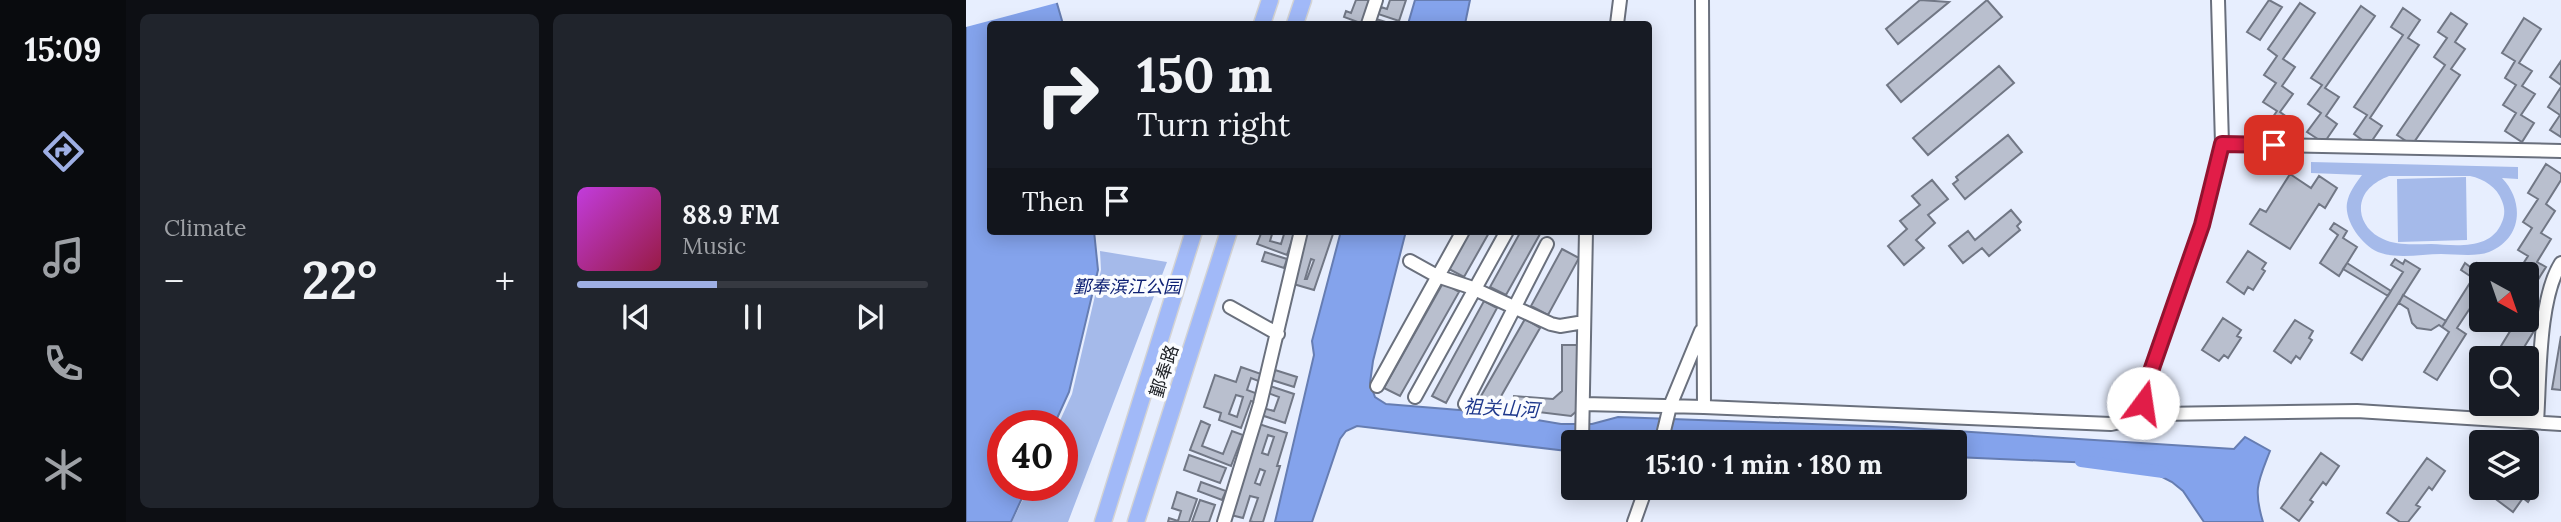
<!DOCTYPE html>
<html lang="en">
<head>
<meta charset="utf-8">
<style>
	body { margin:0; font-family:Lora,"Noto Sans SC",serif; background:#20242c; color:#f1f3f6; height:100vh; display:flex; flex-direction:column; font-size:26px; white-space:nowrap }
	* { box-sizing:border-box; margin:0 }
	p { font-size:23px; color:#9ea1a6 }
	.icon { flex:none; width:38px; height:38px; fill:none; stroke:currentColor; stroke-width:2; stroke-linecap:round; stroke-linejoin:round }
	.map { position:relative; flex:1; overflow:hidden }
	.sheet { display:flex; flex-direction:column; gap:14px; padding:14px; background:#0d0f14; width:840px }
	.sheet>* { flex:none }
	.hud { position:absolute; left:21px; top:21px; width:665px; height:214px; border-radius:7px; box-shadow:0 4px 18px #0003; background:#171b24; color:#f1f3f6; overflow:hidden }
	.needle { width:46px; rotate:140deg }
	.controls { position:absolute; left:1503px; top:262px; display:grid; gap:14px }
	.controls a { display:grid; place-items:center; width:70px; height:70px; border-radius:7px; background:#171b24; box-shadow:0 4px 18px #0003; font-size:35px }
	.speed { position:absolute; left:21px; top:410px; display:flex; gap:14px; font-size:35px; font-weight:700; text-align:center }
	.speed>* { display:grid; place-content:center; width:91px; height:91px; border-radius:50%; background:#171b24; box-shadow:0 4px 18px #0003; line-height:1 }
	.speed .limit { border:10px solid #d22; background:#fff; color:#111 }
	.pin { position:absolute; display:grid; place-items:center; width:60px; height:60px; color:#fff; margin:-30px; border-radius:14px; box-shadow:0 4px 10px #0006 }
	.me { position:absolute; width:77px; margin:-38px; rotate:14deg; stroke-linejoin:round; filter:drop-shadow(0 0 5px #0008) }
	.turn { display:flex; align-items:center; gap:24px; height:147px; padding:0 35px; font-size:32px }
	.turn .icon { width:91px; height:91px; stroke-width:2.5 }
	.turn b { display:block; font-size:49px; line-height:60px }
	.then { display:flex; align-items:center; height:66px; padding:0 35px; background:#0003; gap:14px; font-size:26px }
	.big { font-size:52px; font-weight:700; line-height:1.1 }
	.sheet .card { flex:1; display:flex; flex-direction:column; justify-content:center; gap:10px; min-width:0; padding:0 24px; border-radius:10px; background:#20242c }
	.song { display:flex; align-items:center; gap:21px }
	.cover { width:84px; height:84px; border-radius:10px; background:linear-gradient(135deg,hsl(290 70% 55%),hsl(340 70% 35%)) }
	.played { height:7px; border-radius:4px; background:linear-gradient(90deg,#9eafe4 40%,#363941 40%) }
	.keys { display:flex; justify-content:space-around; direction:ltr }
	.heat { display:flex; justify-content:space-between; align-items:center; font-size:38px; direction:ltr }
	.sheet .tiles { flex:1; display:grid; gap:14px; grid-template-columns:repeat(2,1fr) }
	.trip { position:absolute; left:595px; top:430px; width:406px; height:70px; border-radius:7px; background:#171b24; box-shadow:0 4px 18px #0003; font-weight:700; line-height:70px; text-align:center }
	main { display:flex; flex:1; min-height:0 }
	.tab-bar { display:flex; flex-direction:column; width:126px; justify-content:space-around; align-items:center; background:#090b0e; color:#9ea1a6 }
	.tab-bar .icon { width:49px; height:49px }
	.tab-bar .selected { color:#9eafe4 }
	.tab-bar b { font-size:32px; color:#f1f3f6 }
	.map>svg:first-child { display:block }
	.green { fill:#a5baea; fill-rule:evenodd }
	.water { fill:#84a3ec; stroke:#667db2; stroke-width:2 }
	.pier { fill:#e7eefe }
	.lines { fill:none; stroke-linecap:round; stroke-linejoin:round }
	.canal { stroke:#84a3ec; stroke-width:12 }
	.building { fill:#b9bfce; stroke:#717785; stroke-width:2; fill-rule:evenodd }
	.minor-casing { stroke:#6a707d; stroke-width:16 }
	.major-casing { stroke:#d3d3d4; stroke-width:19 }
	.minor { stroke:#fff; stroke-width:12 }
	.major { stroke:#a1b9f8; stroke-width:16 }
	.route-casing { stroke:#92132f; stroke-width:18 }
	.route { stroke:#e11d48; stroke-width:12 }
	.labels { text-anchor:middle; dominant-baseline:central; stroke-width:7; stroke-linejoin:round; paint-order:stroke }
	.park-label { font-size:18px; font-style:italic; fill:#0e2174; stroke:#fafcff }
	.street-label { font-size:18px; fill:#212429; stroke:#fafcff }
	.water-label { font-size:19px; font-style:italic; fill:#1e388c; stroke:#fafcff }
</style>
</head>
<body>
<main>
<nav class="tab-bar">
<b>15:09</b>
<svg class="icon selected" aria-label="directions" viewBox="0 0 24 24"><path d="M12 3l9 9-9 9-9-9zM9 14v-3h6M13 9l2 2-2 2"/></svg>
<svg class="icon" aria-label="music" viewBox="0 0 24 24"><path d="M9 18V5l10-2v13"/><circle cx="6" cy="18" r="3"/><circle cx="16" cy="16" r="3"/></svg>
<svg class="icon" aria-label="phone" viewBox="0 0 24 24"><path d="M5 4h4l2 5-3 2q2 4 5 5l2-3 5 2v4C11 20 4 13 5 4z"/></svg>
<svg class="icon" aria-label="climate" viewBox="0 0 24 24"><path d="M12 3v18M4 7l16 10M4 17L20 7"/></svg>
</nav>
<section class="sheet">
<div class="tiles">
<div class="card"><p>Climate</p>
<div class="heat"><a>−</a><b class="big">22°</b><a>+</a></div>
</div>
<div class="card">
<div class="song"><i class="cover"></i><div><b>88.9 FM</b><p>Music</p></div></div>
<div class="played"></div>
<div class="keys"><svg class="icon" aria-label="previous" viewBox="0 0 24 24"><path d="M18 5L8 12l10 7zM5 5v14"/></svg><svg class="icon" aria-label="pause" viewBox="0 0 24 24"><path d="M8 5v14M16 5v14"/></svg><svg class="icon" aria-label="next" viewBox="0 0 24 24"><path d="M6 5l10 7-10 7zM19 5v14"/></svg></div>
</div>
</div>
</section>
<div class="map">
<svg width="1595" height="522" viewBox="0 0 1595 522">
	<rect width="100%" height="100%" fill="#e7eefe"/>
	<path class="green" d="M 1345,162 L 1552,167 L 1552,179 L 1536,178 C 1559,202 1556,239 1523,252 C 1510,257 1489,254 1475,254 C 1457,254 1433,259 1415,253 C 1398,248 1378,222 1381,203 C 1383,192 1390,183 1396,175 L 1345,173 ZM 1423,176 L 1504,176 C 1518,179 1531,187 1536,201 C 1539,208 1539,215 1536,222 C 1525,251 1489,245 1465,244 C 1449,244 1431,246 1417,239 C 1405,234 1396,223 1395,211 C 1394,192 1408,182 1423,176 Z
		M 1500,177 L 1501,240 L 1432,242 L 1431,179 Z
		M 134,251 L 201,262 L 102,522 L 46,522 L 64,485 L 96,485 L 96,425 L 92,425 L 106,394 L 135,270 Z"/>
	<path class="water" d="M 0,0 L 90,0 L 97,24 L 24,24 L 24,231 L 128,231 L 132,270 L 103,392 L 88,425 L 37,425 L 37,485 L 62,485 L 45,522 L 0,522 Z
		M 449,0 L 504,0 L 499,24 L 442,24 Z
		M 375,231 L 440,231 L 407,361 L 404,383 L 409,397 L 420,404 L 530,413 L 595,424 L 626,424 L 652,417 L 927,427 L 1268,449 L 1279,437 L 1304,451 C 1292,482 1287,489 1297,522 L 1238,522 L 1217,491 L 1206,482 L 1173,465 L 989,457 L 989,443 L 607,443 L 607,451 L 601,451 L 391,426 L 380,431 L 374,439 L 346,522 L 309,522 L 348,355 L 346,341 Z"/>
	<path class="pier" d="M 0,0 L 94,0 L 94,2 L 0,27 Z"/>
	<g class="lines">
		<path class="canal" d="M 1115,461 L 1197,472"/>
	</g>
	<path class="building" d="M 390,0 L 406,0 L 397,24 L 378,17 L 380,11 L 385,13 Z
		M 424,0 L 440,0 L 433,21 L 412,14 L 415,7 L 421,9 Z
		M 954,0 L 983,2 L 932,44 L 920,29 Z
		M 1021,0 L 1036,17 L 935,102 L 921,85 Z
		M 1303,0 L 1316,7 L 1294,40 L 1281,32 Z
		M 1334,3 L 1349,13 L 1317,59 L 1329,67 L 1316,86 L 1327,94 L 1314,112 L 1328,122 L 1314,143 L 1297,131 L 1311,111 L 1297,102 L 1310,83 L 1298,75 L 1311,56 L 1302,49 Z
		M 1395,6 L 1409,16 L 1359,88 L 1373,97 L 1360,116 L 1371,124 L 1358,143 L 1341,132 L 1355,113 L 1342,104 L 1356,85 L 1345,78 Z
		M 1437,8 L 1454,20 L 1442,38 L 1453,45 L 1404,118 L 1416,126 L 1403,145 L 1388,134 L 1401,115 L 1388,107 L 1437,35 L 1425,27 Z
		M 1485,13 L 1501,24 L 1489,42 L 1499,49 L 1485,69 L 1494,75 L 1446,145 L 1431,135 L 1479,65 L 1468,57 L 1481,38 L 1472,32 Z
		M 1558,18 L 1575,29 L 1553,63 L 1566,71 L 1556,86 L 1569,94 L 1555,115 L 1568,123 L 1556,142 L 1539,131 L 1550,113 L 1537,105 L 1550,85 L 1539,78 L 1549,61 L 1536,53 Z
		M 410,19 L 426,24 L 408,24 Z
		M 1595,61 L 1595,85 L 1584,77 Z
		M 1033,66 L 1048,83 L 962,155 L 947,138 Z
		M 1595,87 L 1595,137 L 1584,130 L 1594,115 L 1582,107 Z
		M 1042,135 L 1056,152 L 999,199 L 987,184 L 992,180 L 990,177 Z
		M 1580,164 L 1595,174 L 1595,180 L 1580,204 L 1589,211 L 1575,233 L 1585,239 L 1571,262 L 1580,267 L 1561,297 L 1561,275 L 1550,275 L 1562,256 L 1552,250 L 1566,228 L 1557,222 L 1572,199 L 1562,193 Z
		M 1324,174 L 1345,188 L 1353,176 L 1371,188 L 1359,208 L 1353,204 L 1324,249 L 1284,224 L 1294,209 L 1300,212 Z
		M 966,180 L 982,199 L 962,215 L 969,223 L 950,240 L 958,248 L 938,265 L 922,246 L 941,229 L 934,221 L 954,205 L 946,196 Z
		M 1045,210 L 1055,222 L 1051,226 L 1054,230 L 1023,256 L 1016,248 L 997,263 L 983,246 L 1002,231 L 1009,240 Z
		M 1368,223 L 1381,231 L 1377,238 L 1391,247 L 1373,276 L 1354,263 L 1372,235 L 1364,229 Z
		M 296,231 L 307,231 L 304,241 L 315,244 L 319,231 L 329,231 L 321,255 L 291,244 Z
		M 341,231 L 368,231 L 348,290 L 324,283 ZM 345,259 L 348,260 L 341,279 L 339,279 Z
		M 504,231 L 524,231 L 498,277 L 483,269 Z
		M 555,231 L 569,231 L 574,234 L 540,295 L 524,287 Z
		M 596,249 L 613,258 L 582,315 L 565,306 Z
		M 1282,251 L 1300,263 L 1296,269 L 1299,271 L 1287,290 L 1282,287 L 1278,294 L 1261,282 Z
		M 299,252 L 321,259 L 318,268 L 296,261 Z
		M 1429,259 L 1437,264 L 1439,260 L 1454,269 L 1396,360 L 1385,353 L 1437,272 L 1425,265 Z
		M 1381,263 L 1425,291 L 1422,296 L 1377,269 Z
		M 1499,263 L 1507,269 L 1511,263 L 1526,273 L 1516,275 L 1516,290 L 1491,328 L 1500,334 L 1471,380 L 1458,372 L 1483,332 L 1476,327 L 1507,278 L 1495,270 Z
		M 477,283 L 493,292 L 434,396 L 418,388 Z
		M 1437,295 L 1480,321 L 1476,327 L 1473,325 L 1465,330 L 1451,328 L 1446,323 L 1442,309 L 1433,303 Z
		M 518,301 L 531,308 L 480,403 L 466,396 Z
		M 1257,318 L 1275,330 L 1271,336 L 1275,338 L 1262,358 L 1258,355 L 1253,361 L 1236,350 Z
		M 559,319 L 574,328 L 530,405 L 515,396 Z
		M 1329,320 L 1347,331 L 1343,338 L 1346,340 L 1334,359 L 1330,356 L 1325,363 L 1308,351 Z
		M 1551,320 L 1568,331 L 1552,357 L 1554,359 L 1541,359 L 1545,353 L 1535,346 Z
		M 1595,336 L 1595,390 L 1586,389 Z
		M 596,345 L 612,345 L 613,409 L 605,416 L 547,409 L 548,396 L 587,399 L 596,391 Z
		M 275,367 L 298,375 L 295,382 L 285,378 L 281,390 L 292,394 L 289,402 L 285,401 L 275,428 L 253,420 L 255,413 L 238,407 L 249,375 L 270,382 ZM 270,395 L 277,397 L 271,417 L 263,414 Z
		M 309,370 L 331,377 L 328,387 L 306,380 Z
		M 304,386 L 328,394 L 319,423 L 295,415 L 297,408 L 308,411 L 313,397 L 302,393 Z
		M 235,421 L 244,425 L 236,446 L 257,454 L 266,431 L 277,435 L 265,466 L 224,450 Z
		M 293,424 L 321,433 L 311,466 L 314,466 L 297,522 L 287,522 L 284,521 L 292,498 L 284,496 L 277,518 L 265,515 ZM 302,435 L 308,437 L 302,455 L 296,453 ZM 294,469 L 299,471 L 294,485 L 289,483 Z
		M 1355,453 L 1373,466 L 1360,485 L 1357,482 L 1344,500 L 1347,502 L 1333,521 L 1315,508 Z
		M 223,455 L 260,468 L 254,483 L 218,470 Z
		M 1461,458 L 1479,471 L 1466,490 L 1463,487 L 1450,505 L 1454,507 L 1442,522 L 1434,522 L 1421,513 Z
		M 1561,470 L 1571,478 L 1562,491 L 1567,494 L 1562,502 L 1557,498 L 1547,512 L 1531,500 L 1540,488 L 1561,488 Z
		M 235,482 L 260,491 L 256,500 L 232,491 Z
		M 211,492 L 231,499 L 223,522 L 202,522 L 203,518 L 212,521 L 215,511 L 206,508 Z
		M 234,500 L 249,505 L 243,522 L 226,522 Z"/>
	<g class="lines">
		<g class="minor-casing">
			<path id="minor" d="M 1252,0 L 1256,144 L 1236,225 L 1177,394 L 1181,410 L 1193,414 L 1391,411 L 1595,424
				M 402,24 L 410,0
				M 651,24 L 654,0
				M 1256,144 L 1595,151
				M 444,261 L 471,276 L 504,287 L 585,324 L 594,326 L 618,322
				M 264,307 L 312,334
				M 411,386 L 497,231
				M 449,397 L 541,231
				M 499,404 L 581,244
				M 618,404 L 738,407 L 736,0
				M 738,407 L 1145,424 C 1161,421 1168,416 1177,403
				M 1571,422 C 1574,379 1572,299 1595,263
				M 616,443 L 620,231
				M 695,443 L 704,406 L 735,331
				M 258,522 L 294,404 L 335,231
				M 668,522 L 680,488"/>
		</g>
		<g class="major-casing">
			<path id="major" d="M 296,24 L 304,0
				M 329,24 L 337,0
				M 137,522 L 228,231
				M 170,522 L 263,231"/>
		</g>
		<use href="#minor" class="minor"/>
		<use href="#major" class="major"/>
	</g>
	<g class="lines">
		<g class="route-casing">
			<path id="route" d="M 1177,403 L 1177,394 L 1236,225 L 1256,144 L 1308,145"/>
		</g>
		<use href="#route" class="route"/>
	</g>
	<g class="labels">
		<g class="park-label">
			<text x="161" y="286">鄞奉滨江公园</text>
		</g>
		<g class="street-label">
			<text transform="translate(198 371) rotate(-72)">鄞奉路</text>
		</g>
		<g class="water-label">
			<text transform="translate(535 408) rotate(3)">祖关山河</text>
		</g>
	</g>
</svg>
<div class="controls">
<a><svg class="needle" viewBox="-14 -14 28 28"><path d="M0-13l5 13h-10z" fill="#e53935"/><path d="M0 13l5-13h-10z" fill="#9ea1a6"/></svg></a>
<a><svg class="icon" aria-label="search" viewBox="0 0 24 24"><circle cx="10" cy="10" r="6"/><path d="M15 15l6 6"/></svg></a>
<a><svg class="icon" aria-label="layers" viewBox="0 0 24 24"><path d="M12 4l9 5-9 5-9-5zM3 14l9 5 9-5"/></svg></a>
</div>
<div class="speed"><div class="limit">40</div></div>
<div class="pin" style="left:1308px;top:145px;background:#d93025"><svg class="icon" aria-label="arrive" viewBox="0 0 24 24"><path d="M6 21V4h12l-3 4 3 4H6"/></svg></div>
<svg class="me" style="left:1177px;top:403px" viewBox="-20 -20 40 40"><circle r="19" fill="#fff"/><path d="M0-13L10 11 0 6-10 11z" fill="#e11d48"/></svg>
<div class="trip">15:10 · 1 min · 180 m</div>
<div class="hud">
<div class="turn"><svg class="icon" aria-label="right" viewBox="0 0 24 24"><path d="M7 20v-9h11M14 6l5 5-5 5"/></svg><div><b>150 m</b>Turn right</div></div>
<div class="then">Then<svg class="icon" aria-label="arrive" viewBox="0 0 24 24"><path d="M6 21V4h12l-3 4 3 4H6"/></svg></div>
</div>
</div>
</main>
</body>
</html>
